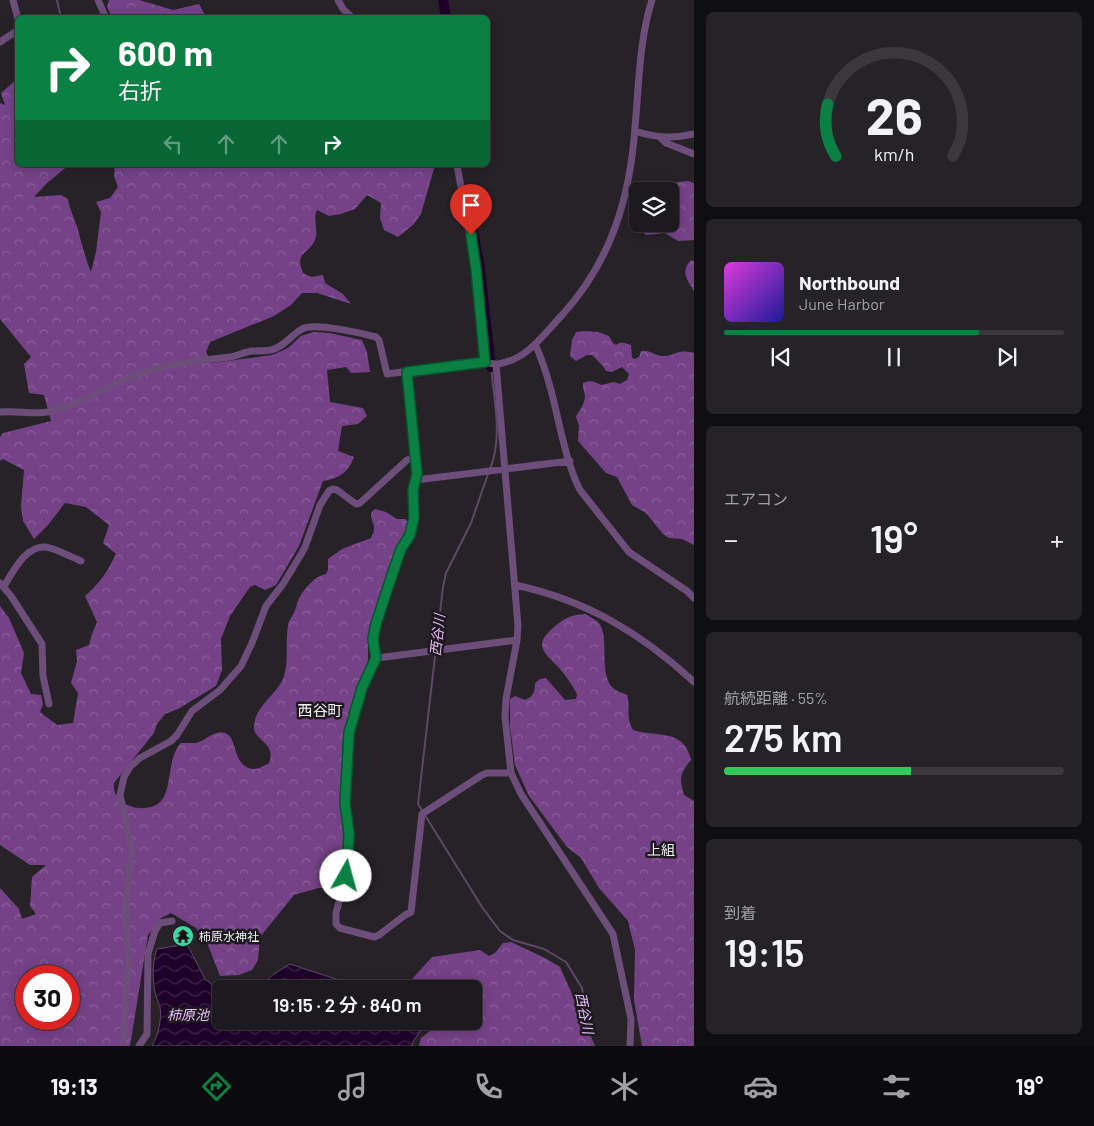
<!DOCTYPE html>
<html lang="ja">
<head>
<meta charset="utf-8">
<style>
	body { margin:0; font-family:Barlow,"Noto Sans JP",sans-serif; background:#252327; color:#f1f3f6; height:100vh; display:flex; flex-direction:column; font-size:19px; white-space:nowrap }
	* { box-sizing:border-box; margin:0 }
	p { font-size:16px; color:#a0a1a4 }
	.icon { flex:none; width:28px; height:28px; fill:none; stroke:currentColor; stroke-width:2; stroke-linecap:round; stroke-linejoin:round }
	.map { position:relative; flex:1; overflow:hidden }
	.panel { display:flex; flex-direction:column; gap:12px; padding:12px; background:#0f0e10; width:400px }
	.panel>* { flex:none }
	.hud { position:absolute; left:15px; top:15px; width:475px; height:152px; border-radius:8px; box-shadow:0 2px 12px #0003,0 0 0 1px #3a383c; background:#0b8043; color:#fff; overflow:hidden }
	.tools { position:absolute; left:629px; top:182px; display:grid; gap:10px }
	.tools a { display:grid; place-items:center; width:50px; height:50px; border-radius:8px; background:#1c1a1e; box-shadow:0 2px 12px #0003,0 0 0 1px #3a383c; font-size:25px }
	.speed { position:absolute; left:15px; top:965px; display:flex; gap:10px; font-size:25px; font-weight:700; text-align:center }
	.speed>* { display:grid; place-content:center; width:65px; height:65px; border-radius:50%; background:#1c1a1e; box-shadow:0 2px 12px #0003,0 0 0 1px #3a383c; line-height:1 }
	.speed .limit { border:8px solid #d22; background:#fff; color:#111 }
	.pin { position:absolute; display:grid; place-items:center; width:42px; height:42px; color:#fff; margin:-51px -21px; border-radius:50% 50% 50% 0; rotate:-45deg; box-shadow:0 0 5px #0007 }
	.pin .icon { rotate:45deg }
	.me { position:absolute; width:55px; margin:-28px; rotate:7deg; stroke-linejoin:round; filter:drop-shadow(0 0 4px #0008) }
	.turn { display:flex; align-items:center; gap:18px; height:105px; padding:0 20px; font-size:22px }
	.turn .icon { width:65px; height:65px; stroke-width:2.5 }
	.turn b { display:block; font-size:35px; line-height:42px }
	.lanes { display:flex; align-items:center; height:48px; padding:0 20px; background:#0003; justify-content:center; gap:25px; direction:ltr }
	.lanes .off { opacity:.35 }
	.big { font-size:38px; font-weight:600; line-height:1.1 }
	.panel .widget { flex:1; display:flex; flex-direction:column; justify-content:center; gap:8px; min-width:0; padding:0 18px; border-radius:8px; background:#252327 }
	.panel .dial { align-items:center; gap:0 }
	.dial svg { height:130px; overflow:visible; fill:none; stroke:#3a383c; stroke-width:7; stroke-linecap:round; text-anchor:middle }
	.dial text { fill:#f1f3f6; stroke:none }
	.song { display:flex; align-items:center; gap:15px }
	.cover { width:60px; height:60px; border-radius:8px; background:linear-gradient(135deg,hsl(300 70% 55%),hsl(240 70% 35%)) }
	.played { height:5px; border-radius:2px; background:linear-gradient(90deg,#0b8043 75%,#3a383c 75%) }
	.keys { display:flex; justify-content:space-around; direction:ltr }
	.heat { display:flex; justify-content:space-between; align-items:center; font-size:28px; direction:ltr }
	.charge { height:8px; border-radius:4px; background:linear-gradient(90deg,#34c759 55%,#3a383c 0) }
	.trip { position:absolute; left:212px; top:980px; width:270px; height:50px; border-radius:8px; background:#1c1a1e; box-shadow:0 2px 12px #0003,0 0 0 1px #3a383c; font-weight:600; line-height:50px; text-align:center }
	.dock { display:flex; height:80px; justify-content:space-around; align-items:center; background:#0b0a0c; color:#a0a1a4 }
	.dock .icon { width:35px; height:35px }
	.dock .on { color:#0b8043 }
	.dock b { font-size:22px; color:#f1f3f6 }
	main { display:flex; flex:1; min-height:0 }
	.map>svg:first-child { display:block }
	.forest { fill:url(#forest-crowns); fill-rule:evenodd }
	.water { fill:url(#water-waves); stroke:#5f4867 }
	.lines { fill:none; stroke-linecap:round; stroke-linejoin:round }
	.stream { stroke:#5f4867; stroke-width:2 }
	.river { stroke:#1f002b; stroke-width:10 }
	.minor { stroke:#6d4d7a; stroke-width:7 }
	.route-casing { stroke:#07532c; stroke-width:12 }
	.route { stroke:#0b8043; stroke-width:9 }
	.labels { text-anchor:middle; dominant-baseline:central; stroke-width:5; stroke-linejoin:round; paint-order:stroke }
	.poi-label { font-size:12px; fill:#f3f0f4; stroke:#1d191f; text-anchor:start }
	.water-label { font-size:14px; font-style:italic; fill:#e7bdf8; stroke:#1d191f }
	.neighbourhood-label { font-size:14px; fill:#f3f0f4; stroke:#1d191f }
	.quarter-label { font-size:15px; fill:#f3f0f4; stroke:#1d191f }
</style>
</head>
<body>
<main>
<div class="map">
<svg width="694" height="1046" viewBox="0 0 694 1046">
	<defs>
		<pattern id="forest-crowns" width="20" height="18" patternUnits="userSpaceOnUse" patternTransform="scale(1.25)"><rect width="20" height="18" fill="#754288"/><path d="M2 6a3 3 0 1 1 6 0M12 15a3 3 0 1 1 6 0" fill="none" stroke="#895e99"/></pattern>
		<pattern id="water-waves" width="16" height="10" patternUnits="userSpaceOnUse" patternTransform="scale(1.25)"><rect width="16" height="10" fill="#1f002b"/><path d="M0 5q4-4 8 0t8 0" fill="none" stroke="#40264a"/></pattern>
	</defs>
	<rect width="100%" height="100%" fill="#262228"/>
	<path class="forest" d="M 109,0 L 139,0 L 173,10 L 199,4 L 206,17 L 112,17 L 107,7 Z
		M 17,79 L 18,165 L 69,165 L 47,183 L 34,197 L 61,195 L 68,199 C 70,211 75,219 78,230 C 82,244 85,258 91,272 L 96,252 L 101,212 L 96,202 L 110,198 L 118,187 L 114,176 L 115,165 L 435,165 L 421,214 L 413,225 L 398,237 L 384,230 L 380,218 L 381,203 L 367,195 L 355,209 L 341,214 L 329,216 L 317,210 C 312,220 320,232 314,242 C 306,256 295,252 303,273 L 311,277 L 323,275 L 325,283 L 343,294 L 351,304 L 317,293 L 302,293 L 291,305 L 274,316 L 210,342 L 206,352 L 212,363 L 272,355 L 288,348 L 301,336 L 313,332 L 329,333 L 362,340 L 367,352 L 370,372 L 351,373 L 346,367 L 327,370 L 330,402 L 363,408 L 367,416 L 358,424 L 342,426 L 338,451 L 354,457 C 349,472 338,479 323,481 L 299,546 L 276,585 L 265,590 L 255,585 L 250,587 L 230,616 L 221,639 L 222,670 L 216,686 L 178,709 L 165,714 L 157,724 L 154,733 L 114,783 C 111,805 143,815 159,803 C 173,792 166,759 181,743 C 185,743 191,743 196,743 C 205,741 215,729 225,733 C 237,738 233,758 245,766 C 254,772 260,768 269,763 C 277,743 254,740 254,728 C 254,705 278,695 284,676 C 289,659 285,643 288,626 C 288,621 292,617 294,613 C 296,608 297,603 299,598 C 305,588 315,576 326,574 L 328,570 L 328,559 L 342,549 L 371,538 C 372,535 374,533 374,530 C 375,521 366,515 375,509 L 386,512 L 397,519 L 405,519 L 409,524 L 408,529 L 396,555 L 374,616 L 368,640 L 368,660 L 343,739 L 340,806 L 345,843 L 341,879 L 336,887 L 318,888 L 294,895 L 260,937 L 258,960 L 252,970 L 239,975 L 220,976 L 205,937 L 196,928 L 171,913 L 161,918 L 148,935 L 130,1046 L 0,1046 L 0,888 L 19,909 L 22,919 L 36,914 L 30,906 L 32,877 L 46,865 L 30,865 L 0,845 L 0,606 L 9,618 L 24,653 L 21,673 L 31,694 L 41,695 L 43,704 L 40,712 L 57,725 L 73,723 L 78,693 L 71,683 L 77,661 L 76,650 L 89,645 L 92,634 L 97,622 L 85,596 C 101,582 107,572 116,554 L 103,543 L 109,525 L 86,507 L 65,503 L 48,525 L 34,539 L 23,521 L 21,506 L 24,470 L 3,459 L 0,461 L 0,437 L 3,433 L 51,421 L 44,395 L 29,393 L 24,364 L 31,357 L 0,319 L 0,103 L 5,105 L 1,93 ZM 26,976 L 69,976 L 69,1019 L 26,1019 Z
		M 688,181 L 694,183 L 694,240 L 678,241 L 665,233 L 646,235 L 640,230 L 636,224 L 637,222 L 638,224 L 670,224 L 670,191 L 657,191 L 662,184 Z
		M 691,260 L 694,261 L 694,291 C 687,279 680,272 691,260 Z
		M 584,331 L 598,332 L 609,336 L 613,343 L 616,345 C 621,341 625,343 631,345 L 632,357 L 634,359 L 639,357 L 641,351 C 650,349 656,357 665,356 C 679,354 677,349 694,353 L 694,545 L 682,539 L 669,538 L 663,534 L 646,513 L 632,505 L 617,477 L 606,473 L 578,441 L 579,426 L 576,417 C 578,412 583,407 584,401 C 587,395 582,390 583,383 C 590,380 594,381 601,385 L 614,382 L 620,384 L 627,380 L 629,374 L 622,367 L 612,372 L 606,371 L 603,366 L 592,355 L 587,355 L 576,361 L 570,356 L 572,340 L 576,332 Z
		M 586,614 C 590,617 596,620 599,623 C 610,637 598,674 613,688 C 616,691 623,693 627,695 C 631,709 625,716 633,730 C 658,738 684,728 691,760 C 680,773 679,779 684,795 L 694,801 L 694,1046 L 642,1046 L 634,1000 L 635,950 L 628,921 L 599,888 L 581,858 L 567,847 L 529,796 L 515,765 L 510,726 L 510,699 L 515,696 L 525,700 C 533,697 535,692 535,683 L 540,679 L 546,678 L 565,700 L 576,699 L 577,694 C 572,685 567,677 560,669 C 548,655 531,647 552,629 C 564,618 570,615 586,614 Z
		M 511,942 L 545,958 L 560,967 L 595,1046 L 419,1046 L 421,1038 L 439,1024 L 436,1021 L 474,1021 L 474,989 L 414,989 L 413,978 L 432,957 L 480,950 L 489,956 L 495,953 L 503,943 Z"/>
	<path class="water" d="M 187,944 L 205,979 L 216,988 C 212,999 213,1007 221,1014 L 221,1021 L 418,1021 L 421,1030 L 412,1043 L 413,1046 L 152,1046 C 158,1035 162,1020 160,1007 C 159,1003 157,1000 156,996 C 152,981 152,963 157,949 Z
		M 290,964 L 366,989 L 256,989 L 274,974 Z"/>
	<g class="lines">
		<path class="stream" d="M 57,0 L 61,18
			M 490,469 C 503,438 494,400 491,367
			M 488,474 L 471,523 L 446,573 L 443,587 L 418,804 L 482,907 L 500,931 L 513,940 L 544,949 L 566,962 L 582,988 L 592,1046"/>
		<path class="river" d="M 443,0 L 446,18
			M 467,203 L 479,261 L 491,367"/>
		<path class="minor" d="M 13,0 L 18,19
			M 98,0 L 106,18
			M 338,0 L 343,9 L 353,18
			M 0,42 L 18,30
			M 635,131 C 655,138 673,139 694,134
			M 660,137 L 666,143 L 694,154
			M 457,165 L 476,269 L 485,362
			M 535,344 C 539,352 542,361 545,370 C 558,408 562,454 580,490 L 629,552 L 687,591 L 694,598
			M 496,364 L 518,626 L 517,640 L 506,699 L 505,717 L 511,773 L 521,794 L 613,934 L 631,1019 L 630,1046
			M 407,371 L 417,474 L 413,490 L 414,518 L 410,535 L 401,549 L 376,624 L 373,639 L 377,658 L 362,688 L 349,733 L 345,803 L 349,833 L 348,856 L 346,876 L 336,913 L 336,924 L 340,928 L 374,937 L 379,935 L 405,915 L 411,912 L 422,814 L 482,775 L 487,773 L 511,773
			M 0,412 C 19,410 38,416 57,410 C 90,400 118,378 151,370 C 177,363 203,360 230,357 C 237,356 244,352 252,351 C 258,351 264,351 271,350 C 283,348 291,335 302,329 C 313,322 361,333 376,337 L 379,340 L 387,374 L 476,362 C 483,362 491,364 498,364 C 527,360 544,334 563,314 C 611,261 630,198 635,127 C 639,85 639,41 652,0
			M 416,480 L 570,461
			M 0,583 L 11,596 L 42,644 L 43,676 L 49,704
			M 515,585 C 586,600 641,633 694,682
			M 4,586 C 13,572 25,546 45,547 C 55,548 71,557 81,561
			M 377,658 L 517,640
			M 123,1046 L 126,986 L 129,964 L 125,906 L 132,851 L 120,795 L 124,777 L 130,767 L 140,758 L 171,741 L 177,735 L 192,711 L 220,690 L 241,666 L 252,643 L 266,606 L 283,584 L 300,556 L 305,547 L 320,505 L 329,491 L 333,489 L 337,490 L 356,504 L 360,503 L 407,460 L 415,457
			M 139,1046 L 147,1034 L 148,954 L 155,931 L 160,923 L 172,921"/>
	</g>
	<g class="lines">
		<g class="route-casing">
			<path id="route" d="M 346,876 L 348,856 L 349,833 L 345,803 L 349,733 L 362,688 L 376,658 L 373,639 L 376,624 L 392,575 L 401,549 L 410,535 L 414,518 L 413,490 L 417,474 L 407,372 L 485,362 L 476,269 L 471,235"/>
		</g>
		<use href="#route" class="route"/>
	</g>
	<defs>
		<g id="temple-disc" transform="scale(1.125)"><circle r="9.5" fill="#3fd4a2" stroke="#1d191f"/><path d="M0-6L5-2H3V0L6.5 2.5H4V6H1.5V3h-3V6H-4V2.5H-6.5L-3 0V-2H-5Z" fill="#111"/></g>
	</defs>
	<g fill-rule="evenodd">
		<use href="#temple-disc" x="183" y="936"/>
	</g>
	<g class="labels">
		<g class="poi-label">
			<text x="199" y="936">柿原水神社</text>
		</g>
		<g class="water-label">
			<text transform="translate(437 635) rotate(-84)">西谷川</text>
			<text transform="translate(585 1013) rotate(79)">西谷川</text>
			<text x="188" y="1014">柿原池</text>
		</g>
		<g class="neighbourhood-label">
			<text x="661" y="849">上組</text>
		</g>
		<g class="quarter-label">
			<text x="320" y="710">西谷町</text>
		</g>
	</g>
</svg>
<div class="tools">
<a><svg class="icon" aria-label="layers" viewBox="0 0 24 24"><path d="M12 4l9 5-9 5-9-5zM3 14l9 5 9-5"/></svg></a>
</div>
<div class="speed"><div class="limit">30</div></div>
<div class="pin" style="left:471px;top:235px;background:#d93025"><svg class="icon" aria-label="arrive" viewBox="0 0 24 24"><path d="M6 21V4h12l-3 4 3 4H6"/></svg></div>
<svg class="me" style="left:346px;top:876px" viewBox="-20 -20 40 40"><circle r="19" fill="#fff"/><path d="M0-13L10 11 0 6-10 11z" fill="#0b8043"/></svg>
<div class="trip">19:15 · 2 分 · 840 m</div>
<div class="hud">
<div class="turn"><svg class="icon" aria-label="right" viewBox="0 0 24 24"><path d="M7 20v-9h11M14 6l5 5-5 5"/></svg><div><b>600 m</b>右折</div></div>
<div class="lanes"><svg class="icon off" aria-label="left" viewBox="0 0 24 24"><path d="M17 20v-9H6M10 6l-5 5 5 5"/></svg><svg class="icon off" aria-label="ahead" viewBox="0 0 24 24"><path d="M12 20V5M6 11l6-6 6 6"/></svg><svg class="icon off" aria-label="ahead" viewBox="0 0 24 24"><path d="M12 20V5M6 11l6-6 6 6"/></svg><svg class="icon" aria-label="right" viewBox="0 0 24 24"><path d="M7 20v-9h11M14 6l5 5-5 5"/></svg></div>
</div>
</div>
<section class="panel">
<div class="widget dial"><svg viewBox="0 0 100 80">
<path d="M14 69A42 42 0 1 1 86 69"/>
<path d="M14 69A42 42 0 0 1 9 37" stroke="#0b8043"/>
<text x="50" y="56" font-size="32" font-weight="700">26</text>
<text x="50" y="72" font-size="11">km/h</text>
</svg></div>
<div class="widget">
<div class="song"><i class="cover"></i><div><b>Northbound</b><p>June Harbor</p></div></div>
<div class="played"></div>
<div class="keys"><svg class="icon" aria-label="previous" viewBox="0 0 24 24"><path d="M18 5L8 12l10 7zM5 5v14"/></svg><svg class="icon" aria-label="pause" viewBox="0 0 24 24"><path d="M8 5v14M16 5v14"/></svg><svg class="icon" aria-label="next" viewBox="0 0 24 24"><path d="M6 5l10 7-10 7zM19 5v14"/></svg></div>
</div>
<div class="widget"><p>エアコン</p>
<div class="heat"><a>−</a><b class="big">19°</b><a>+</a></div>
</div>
<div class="widget"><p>航続距離 · 55%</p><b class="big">275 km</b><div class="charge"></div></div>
<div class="widget"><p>到着</p><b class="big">19:15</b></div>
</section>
</main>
<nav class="dock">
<b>19:13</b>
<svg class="icon on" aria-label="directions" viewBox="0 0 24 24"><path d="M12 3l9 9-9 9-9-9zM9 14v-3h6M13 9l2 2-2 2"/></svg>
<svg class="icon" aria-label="music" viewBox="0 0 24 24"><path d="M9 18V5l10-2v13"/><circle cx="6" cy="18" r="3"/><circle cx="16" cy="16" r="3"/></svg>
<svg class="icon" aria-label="phone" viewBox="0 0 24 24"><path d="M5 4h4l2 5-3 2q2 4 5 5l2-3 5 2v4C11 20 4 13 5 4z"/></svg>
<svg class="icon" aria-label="climate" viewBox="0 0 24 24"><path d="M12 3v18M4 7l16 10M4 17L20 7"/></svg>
<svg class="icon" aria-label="car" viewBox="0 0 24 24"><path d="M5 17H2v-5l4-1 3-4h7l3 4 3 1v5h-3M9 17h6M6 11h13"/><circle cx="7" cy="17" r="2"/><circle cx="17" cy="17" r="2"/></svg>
<svg class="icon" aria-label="filters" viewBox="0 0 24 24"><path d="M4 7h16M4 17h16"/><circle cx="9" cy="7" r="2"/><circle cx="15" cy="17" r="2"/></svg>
<b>19°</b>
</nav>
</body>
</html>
